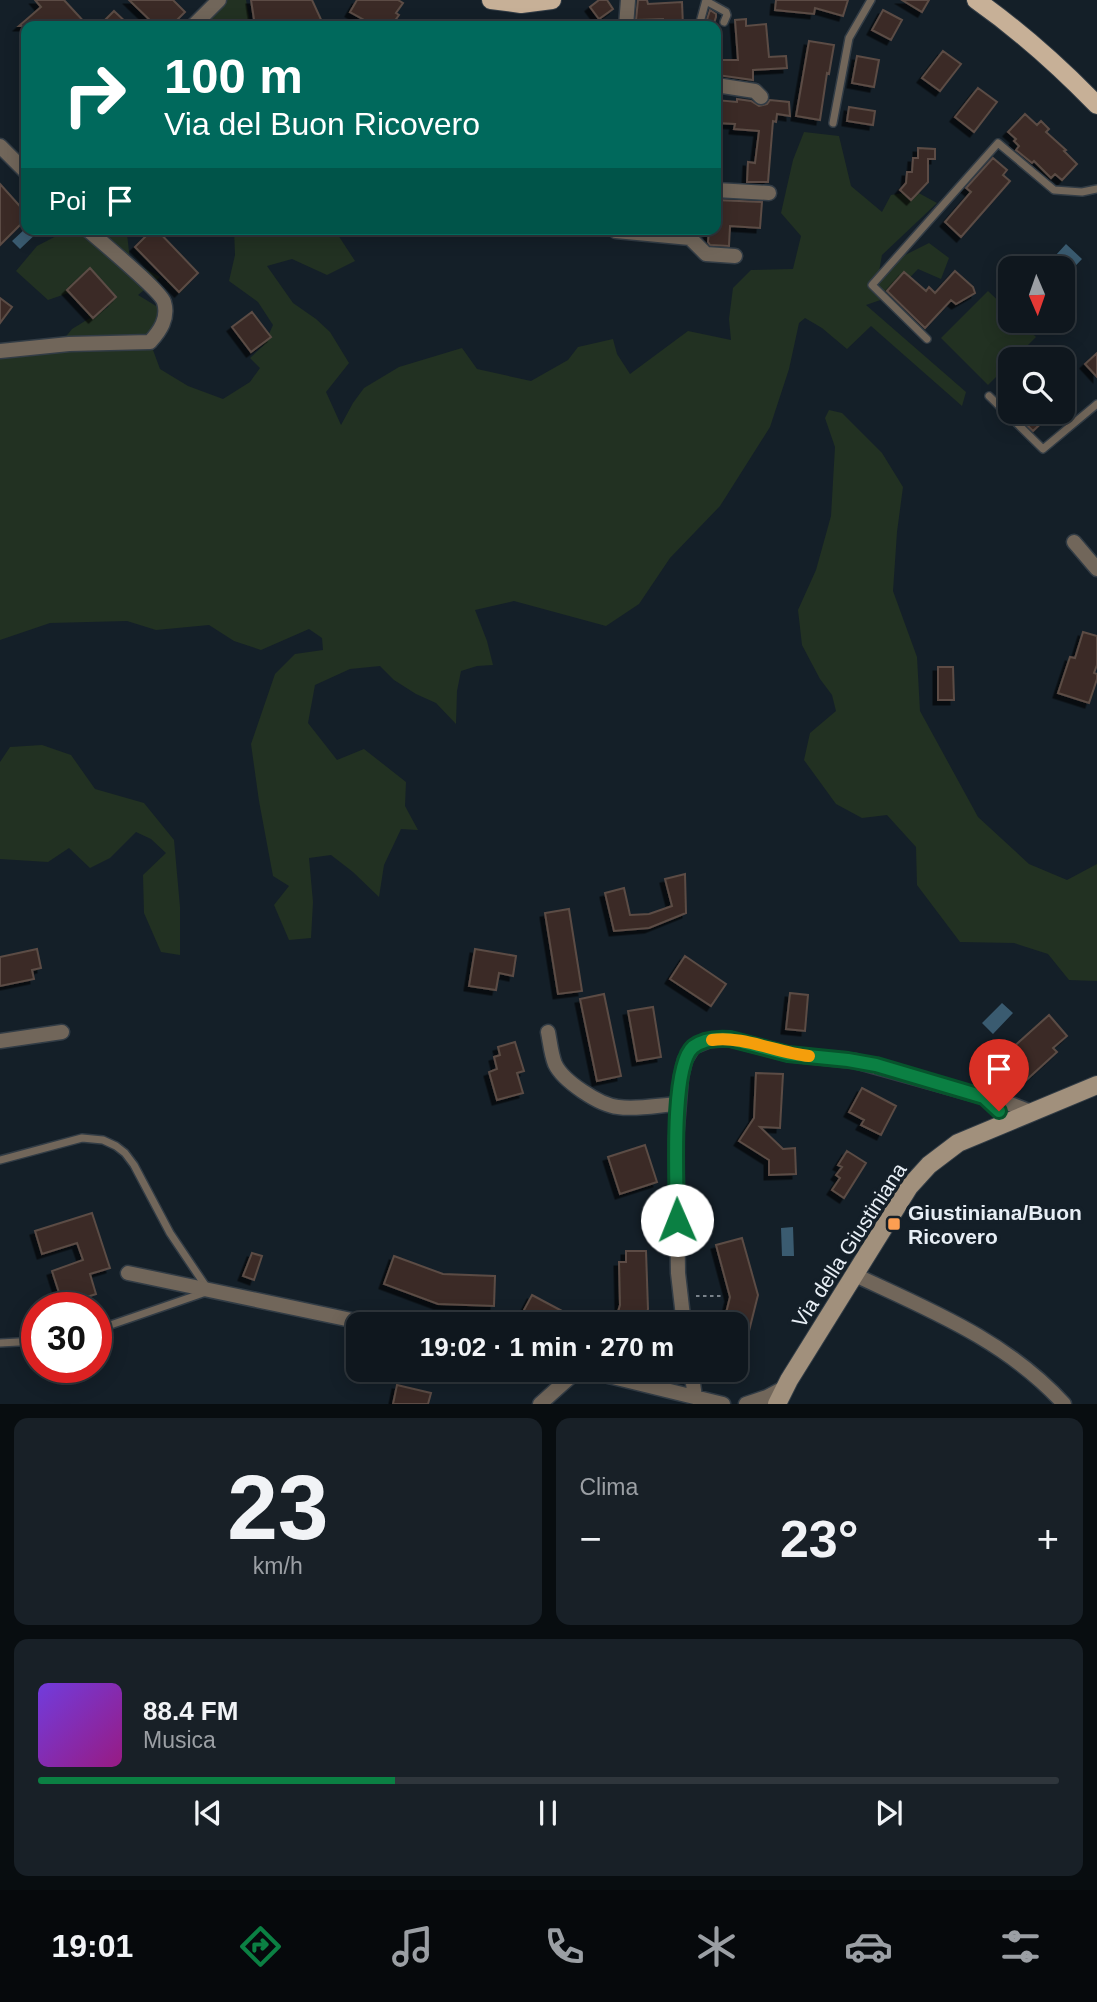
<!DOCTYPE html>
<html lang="it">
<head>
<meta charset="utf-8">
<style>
	body { margin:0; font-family:Arial,sans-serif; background:#182027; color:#f1f3f6; height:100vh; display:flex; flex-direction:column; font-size:26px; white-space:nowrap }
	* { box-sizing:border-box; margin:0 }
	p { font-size:23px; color:#9b9fa4 }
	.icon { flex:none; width:38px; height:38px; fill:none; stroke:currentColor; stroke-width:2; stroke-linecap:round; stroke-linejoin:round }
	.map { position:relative; height:1404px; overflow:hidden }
	.panel { display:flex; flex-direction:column; gap:14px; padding:14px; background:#080d10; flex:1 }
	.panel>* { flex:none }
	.banner { position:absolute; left:21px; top:21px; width:700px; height:214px; border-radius:14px; box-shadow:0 4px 18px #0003,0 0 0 2px #2f363c; background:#00695c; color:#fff; overflow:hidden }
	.needle { width:46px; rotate:178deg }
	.controls { position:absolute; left:998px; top:256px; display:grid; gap:14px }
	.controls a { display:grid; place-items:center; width:77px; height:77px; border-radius:14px; background:#0f171e; box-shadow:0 4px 18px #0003,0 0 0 2px #2f363c; font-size:35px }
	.speed { position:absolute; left:21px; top:1292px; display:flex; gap:14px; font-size:35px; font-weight:700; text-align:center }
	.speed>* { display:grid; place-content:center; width:91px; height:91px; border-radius:50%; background:#0f171e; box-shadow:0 4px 18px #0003,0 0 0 2px #2f363c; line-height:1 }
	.speed .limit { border:10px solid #d22; background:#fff; color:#111 }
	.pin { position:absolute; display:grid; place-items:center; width:60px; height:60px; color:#fff; margin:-72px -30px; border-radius:50% 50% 50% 0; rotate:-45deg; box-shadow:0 0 7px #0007 }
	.pin .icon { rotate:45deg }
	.me { position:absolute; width:77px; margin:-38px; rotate:359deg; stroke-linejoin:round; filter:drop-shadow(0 0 5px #0008) }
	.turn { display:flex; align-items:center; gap:24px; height:147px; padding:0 28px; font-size:32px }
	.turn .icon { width:91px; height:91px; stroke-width:2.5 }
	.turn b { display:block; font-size:49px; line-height:60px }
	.then { display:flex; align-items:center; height:66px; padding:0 28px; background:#0003; gap:14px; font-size:26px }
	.big { font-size:52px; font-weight:700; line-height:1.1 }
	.panel .card { flex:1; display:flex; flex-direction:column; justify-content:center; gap:10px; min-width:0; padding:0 24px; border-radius:14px; background:#182027 }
	.panel .dial { align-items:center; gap:0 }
	.dial b { font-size:91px; line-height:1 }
	.song { display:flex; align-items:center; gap:21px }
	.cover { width:84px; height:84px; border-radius:10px; background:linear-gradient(135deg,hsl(260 70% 55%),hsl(310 70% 35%)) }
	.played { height:7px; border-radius:4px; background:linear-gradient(90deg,#0b8043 35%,#2f363c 35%) }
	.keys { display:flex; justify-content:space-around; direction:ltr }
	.heat { display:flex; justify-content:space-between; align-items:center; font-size:38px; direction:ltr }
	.panel .tiles { flex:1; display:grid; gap:14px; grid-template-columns:1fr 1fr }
	.card:last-child { grid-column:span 2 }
	.trip { position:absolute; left:346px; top:1312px; width:402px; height:70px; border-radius:14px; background:#0f171e; box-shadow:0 4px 18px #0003,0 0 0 2px #2f363c; font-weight:700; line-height:70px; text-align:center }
	.tabs { display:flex; height:112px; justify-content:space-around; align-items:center; background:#06090c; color:#9b9fa4 }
	.tabs .icon { width:49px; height:49px }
	.tabs .on { color:#0b8043 }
	.tabs b { font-size:32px; color:#f1f3f6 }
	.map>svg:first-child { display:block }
	.green { fill:#223122 }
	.water { fill:#3a5b70 }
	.building { fill:#3a2c26; stroke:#5b4c45; stroke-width:2; filter:url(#shadow) }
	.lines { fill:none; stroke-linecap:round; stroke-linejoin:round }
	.lane-casing { stroke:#323c45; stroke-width:10 }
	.street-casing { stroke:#323c45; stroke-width:17 }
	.secondary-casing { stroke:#323c45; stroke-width:20 }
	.primary-casing { stroke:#323c45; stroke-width:20 }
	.path { stroke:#7a838b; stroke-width:2; stroke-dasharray:3.5 3.5; stroke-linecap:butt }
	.lane { stroke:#71665a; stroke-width:7 }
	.street { stroke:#71665a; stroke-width:14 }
	.secondary { stroke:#a1907c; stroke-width:18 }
	.primary { stroke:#c7b097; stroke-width:18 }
	.route-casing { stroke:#07532c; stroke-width:18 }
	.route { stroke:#0b8043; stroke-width:12 }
	.slow { stroke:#f59e0b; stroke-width:12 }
	.poi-dot { fill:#fc9e52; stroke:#141f28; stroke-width:2.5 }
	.labels { text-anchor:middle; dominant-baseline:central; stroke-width:7; stroke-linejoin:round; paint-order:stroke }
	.poi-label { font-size:21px; font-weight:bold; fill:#e7eef5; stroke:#141f28; text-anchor:start }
	.street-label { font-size:21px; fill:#e7eef5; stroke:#141f28 }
</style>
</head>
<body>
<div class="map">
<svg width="1097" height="1404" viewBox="0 0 1097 1404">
	<defs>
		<filter id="shadow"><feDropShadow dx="-4.5" dy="4.5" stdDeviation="0" flood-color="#0009"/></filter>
	</defs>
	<rect width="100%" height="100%" fill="#141f28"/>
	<path class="green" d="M 223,0 L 246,0 L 251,26 L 198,26 Z
		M 804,132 L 839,136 L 851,186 L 882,212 L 891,195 L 915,191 L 937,203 L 882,255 L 878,277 L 887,264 L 929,243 L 949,258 L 941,279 L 918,269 L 892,296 L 866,305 L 966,392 L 962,406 L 871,326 L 847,349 L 822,328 L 805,318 L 799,323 L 789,369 L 770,427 L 720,506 L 670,558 L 639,604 L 606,626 L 514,601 L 475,610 L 487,641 L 493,665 L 477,666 L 461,671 L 457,691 L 456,724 L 436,703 L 416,694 L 394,680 L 380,666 L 350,669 L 315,685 L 308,723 L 337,760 L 364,749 L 406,782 L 405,806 L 418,830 L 401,829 L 384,865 L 379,897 L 353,872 L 331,855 L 309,858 L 313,902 L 311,938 L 289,940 L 274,905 L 289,886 L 273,876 L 259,801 L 251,744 L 275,674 L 295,654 L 323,650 L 322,638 L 309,629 L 261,650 L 234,641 L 209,625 L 156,630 L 127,621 L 50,623 L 0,640 L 0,350 L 59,345 L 72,329 L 108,307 L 113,292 L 93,274 L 80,289 L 48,300 L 16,271 L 37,246 L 70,229 L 121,229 L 127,234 L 130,260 L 160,277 L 138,295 L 166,312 L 150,342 L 160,369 L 188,386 L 223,399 L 250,382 L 260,368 L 250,358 L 264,345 L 273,325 L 258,302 L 229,281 L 235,255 L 234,229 L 322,229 L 338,235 L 355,261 L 327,275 L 292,259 L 267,266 L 293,303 L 316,319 L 330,332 L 349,363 L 326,392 L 341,425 L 353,403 L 364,388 L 399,367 L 462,348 L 477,369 L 531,381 L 568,360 L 578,347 L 613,339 L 617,354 L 630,374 L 688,331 L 731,340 L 729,319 L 733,288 L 751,270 L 793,269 L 801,236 L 781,213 L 793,160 Z
		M 988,291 L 1010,312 L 1010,320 L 1018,320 L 1036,337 L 1014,359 L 1010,359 L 1010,363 L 988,385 L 941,338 Z
		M 829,410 L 842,413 L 882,453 L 903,487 L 897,532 L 893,591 L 917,657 L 920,711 L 978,817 L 1029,864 L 1067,880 L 1097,864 L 1097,981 L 1069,980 L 1048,954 L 1014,943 L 960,942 L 917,885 L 916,847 L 887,815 L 862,818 L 836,804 L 804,760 L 810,733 L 836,711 L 832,695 L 820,679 L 802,645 L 798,610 L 816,570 L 831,516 L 835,447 L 825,418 Z
		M 42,745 L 71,755 L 95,789 L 144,803 L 174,840 L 180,907 L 180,955 L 161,952 L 144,913 L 143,875 L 166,853 L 151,839 L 136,832 L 110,858 L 90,868 L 69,848 L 48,862 L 0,859 L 0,762 L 10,747 Z"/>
	<path class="water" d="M 26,228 L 26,229 L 41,229 L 20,249 L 12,241 Z
		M 1066,244 L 1082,259 L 1062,280 L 1062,268 L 1044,268 Z
		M 1002,1003 L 1013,1013 L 993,1034 L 982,1023 Z
		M 793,1227 L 794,1256 L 782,1256 L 781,1228 Z"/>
	<path class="building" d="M 35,0 L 64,0 L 88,26 L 19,26 L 41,7 Z
		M 129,0 L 173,0 L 185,12 L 171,26 L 156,26 Z
		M 251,0 L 312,0 L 324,26 L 255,26 Z
		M 357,0 L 398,0 L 403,3 L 396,13 L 399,15 L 391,26 L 375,26 L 350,12 Z
		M 599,0 L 607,0 L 613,9 L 599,19 L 590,7 Z
		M 638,0 L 647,0 L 648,4 L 682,2 L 683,26 L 664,26 L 663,19 L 636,20 Z
		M 776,0 L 848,0 L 843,16 L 815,8 L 814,14 L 775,10 Z
		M 902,0 L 929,0 L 922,12 Z
		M 710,10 L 716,14 L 716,17 L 713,26 L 705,26 Z
		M 883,10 L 902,20 L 891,40 L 872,30 Z
		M 114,11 L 130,26 L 99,26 Z
		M 746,19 L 746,26 L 766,24 L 769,57 L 786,56 L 787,68 L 753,70 L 753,80 L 717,75 L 717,60 L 738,60 L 735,20 Z
		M 809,41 L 834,45 L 829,74 L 827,73 L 820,120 L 796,116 Z
		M 943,51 L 961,64 L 940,91 L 922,78 Z
		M 857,56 L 879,60 L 874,87 L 852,83 Z
		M 978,88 L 997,102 L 974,132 L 955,117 Z
		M 737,99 L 751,101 L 759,106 L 767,104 L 770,100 L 789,102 L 790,116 L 777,114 L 776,122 L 773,121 L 768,182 L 747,182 L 748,162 L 755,163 L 759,131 L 734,129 L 735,124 L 716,123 L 716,100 L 737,102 Z
		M 849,107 L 875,111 L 873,125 L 847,121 Z
		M 1025,114 L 1037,125 L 1041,121 L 1049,129 L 1046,132 L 1066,150 L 1064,151 L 1077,164 L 1062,180 L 1055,174 L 1051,178 L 1034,161 L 1032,163 L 1016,150 L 1019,146 L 1014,141 L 1016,139 L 1008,132 Z
		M 918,148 L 935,149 L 935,159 L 928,159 L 928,182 L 911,200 L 900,190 L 906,183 L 907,172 L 912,172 L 913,158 L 918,158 Z
		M 993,158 L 1007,170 L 1003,175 L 1010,181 L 961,237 L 945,222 L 971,192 L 966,188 Z
		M 0,184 L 26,213 L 26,219 L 0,245 Z
		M 716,200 L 762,202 L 760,228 L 730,226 L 729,246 L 710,245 L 708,242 L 709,229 L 716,229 Z
		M 153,229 L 156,229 L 198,273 L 179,292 L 135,247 Z
		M 90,268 L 116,297 L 93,318 L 67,290 Z
		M 955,271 L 973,287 L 975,293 L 956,304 L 951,300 L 925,328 L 887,291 L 904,272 L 926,291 L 929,287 L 935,293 Z
		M 0,298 L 12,307 L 0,323 Z
		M 252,312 L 271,337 L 251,352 L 232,327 Z
		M 1032,347 L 1045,350 L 1053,359 L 1024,359 Z
		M 1097,353 L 1097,377 L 1085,364 Z
		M 1010,387 L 1010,408 L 999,397 Z
		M 1013,411 L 1054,411 L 1033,431 Z
		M 1083,632 L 1097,636 L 1097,665 L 1094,673 L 1097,674 L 1097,679 L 1089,703 L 1058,693 L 1070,657 L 1075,658 Z
		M 938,667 L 953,667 L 954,700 L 938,700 Z
		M 685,874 L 686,913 L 649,928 L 614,931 L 605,893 L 624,888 L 630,915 L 649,914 L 672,906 L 665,879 Z
		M 569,909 L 582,991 L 558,994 L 545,913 Z
		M 37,949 L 41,968 L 32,970 L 34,979 L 0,986 L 0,957 Z
		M 475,949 L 516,956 L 513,976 L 499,973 L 496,990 L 469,986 Z
		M 685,956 L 726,984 L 711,1006 L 670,979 Z
		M 790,993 L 808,995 L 805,1031 L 786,1029 Z
		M 604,994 L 621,1076 L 597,1081 L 580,999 Z
		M 653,1007 L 661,1057 L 637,1061 L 628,1011 Z
		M 1049,1015 L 1067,1036 L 1053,1048 L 1057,1052 L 1022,1084 L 1000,1059 Z
		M 515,1042 L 524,1071 L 517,1073 L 523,1093 L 497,1100 L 489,1072 L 497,1069 L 494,1057 L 500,1055 L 498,1047 Z
		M 756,1073 L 783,1074 L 780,1128 L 760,1127 L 783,1149 L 795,1148 L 796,1174 L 769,1175 L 769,1160 L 739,1141 L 754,1118 Z
		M 862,1088 L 896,1106 L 881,1135 L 861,1125 L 864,1120 L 849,1112 Z
		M 645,1145 L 657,1182 L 620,1194 L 608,1157 Z
		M 847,1151 L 866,1163 L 844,1198 L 832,1190 L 840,1178 L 836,1175 L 842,1167 L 838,1165 Z
		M 92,1213 L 110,1268 L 90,1274 L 96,1294 L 63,1305 L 52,1271 L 83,1260 L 77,1243 L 42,1254 L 35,1231 Z
		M 742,1238 L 758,1295 L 740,1367 L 737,1366 L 737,1325 L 723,1325 L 730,1297 L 716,1245 Z
		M 626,1251 L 646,1251 L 648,1309 L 644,1325 L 614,1325 L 620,1305 L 619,1262 L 626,1262 Z
		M 252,1253 L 262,1256 L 254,1280 L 243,1276 Z
		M 394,1256 L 443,1274 L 495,1276 L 494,1306 L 438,1304 L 384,1284 Z
		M 532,1295 L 564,1312 L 558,1325 L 516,1325 Z
		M 397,1385 L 431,1393 L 428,1404 L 393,1404 Z"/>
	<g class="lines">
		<g class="lane-casing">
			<path id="lane" d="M 706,1 L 726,12 L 727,15 L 724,22
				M 699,26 L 706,0
				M 833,123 L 849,38 L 871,0
				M 927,339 L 872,285 L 998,143 L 1054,190 L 1082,192 L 1097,189
				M 989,396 L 1043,449 L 1097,404
				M 0,1160 L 82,1138 L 103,1140 L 116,1146 L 125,1153 L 134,1165 L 170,1233 L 209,1291 L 96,1330
				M 0,1343 L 37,1341"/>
		</g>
		<g class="street-casing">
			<path id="street" d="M 193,26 L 219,0
				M 626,26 L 628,0
				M 716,85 L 755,91 L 761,97
				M 0,146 L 26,172
				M 716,190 L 769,193
				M 615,229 L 616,231 L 690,238 L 706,254 L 735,256
				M 0,351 L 69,344 L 150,342 C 160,331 169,318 164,302 C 160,290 100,241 87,229
				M 1074,542 L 1097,569
				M 548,1032 C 550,1042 551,1054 555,1064 C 563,1081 599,1105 618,1107 C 637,1110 659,1105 678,1104
				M 0,1041 L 62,1032
				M 128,1273 L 375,1325
				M 855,1275 C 930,1310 1007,1341 1064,1404
				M 684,1325 L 678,1273 L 676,1139 L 681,1077 L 685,1060 L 693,1047 L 710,1040 L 730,1039 L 788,1054 L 855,1061 L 1013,1105 L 1031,1112
				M 584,1370 L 723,1404
				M 691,1370 L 695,1397
				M 540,1404 L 578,1370
				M 746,1404 L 767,1397 L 784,1388"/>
		</g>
		<g class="secondary-casing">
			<path id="secondary" d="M 777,1404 L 789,1380 L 909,1187 L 929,1165 L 958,1143 L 1097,1085"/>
		</g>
		<g class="primary-casing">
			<path id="primary" d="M 491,0 L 521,4 L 552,0
				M 976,0 C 1020,31 1060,67 1097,105"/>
		</g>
		<path class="path" d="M 696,1296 L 724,1296"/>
		<use href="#lane" class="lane"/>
		<use href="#street" class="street"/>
		<use href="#secondary" class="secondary"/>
		<use href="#primary" class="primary"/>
	</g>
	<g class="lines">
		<g class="route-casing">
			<path id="route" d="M 677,1220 C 677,1187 670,1067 693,1047 C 703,1039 718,1038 730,1039 L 788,1054 L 848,1060 L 876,1065 L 984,1097 L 999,1111"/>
		</g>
		<use href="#route" class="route"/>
		<path class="slow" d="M 712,1040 C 741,1035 778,1053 809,1056"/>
	</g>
	<rect class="poi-dot" x="887" y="1217" width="14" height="14" rx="3.5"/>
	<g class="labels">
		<g class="poi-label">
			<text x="908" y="1212">Giustiniana/Buon<tspan x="908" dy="24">Ricovero</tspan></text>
		</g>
		<g class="street-label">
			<text transform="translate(849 1245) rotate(-57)">Via della Giustiniana</text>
		</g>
	</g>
</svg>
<div class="controls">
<a><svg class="needle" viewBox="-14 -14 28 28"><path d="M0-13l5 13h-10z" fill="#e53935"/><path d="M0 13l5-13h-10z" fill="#9b9fa4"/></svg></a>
<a><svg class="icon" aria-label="search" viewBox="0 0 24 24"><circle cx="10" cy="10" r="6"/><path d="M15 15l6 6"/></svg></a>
</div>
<div class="speed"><div class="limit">30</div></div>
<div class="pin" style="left:999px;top:1111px;background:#d93025"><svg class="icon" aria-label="arrive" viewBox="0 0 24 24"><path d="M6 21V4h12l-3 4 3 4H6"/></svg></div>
<svg class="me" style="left:677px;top:1220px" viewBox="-20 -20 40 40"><circle r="19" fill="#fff"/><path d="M0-13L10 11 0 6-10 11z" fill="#0b8043"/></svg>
<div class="trip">19:02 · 1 min · 270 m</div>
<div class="banner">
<div class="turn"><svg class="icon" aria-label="right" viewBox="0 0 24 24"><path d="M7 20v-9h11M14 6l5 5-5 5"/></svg><div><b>100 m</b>Via del Buon Ricovero</div></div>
<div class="then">Poi<svg class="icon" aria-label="arrive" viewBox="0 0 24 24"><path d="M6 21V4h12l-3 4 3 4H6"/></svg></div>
</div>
</div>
<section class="panel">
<div class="tiles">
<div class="card dial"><b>23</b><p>km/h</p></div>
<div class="card"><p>Clima</p>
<div class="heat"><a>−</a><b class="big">23°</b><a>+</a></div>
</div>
<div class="card">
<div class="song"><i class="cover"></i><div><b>88.4 FM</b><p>Musica</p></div></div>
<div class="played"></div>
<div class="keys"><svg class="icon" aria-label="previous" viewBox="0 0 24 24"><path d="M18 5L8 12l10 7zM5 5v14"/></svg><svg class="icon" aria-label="pause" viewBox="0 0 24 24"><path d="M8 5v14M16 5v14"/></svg><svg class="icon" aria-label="next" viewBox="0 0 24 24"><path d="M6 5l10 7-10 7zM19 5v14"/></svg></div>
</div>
</div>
</section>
<nav class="tabs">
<b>19:01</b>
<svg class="icon on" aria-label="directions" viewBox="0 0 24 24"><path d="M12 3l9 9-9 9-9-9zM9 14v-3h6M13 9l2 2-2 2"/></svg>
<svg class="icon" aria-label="music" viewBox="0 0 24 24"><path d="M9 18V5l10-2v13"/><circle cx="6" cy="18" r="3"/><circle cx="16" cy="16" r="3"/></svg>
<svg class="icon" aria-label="phone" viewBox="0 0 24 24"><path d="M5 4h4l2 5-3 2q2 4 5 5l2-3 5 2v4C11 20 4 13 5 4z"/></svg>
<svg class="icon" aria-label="climate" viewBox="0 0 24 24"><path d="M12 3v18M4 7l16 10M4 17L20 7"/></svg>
<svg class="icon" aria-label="car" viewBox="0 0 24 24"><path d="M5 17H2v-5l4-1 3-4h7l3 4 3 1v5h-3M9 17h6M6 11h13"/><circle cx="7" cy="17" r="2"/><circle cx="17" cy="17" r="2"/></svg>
<svg class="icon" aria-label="filters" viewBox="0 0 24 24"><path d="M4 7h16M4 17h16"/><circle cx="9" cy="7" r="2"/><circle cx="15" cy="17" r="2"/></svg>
</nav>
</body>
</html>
